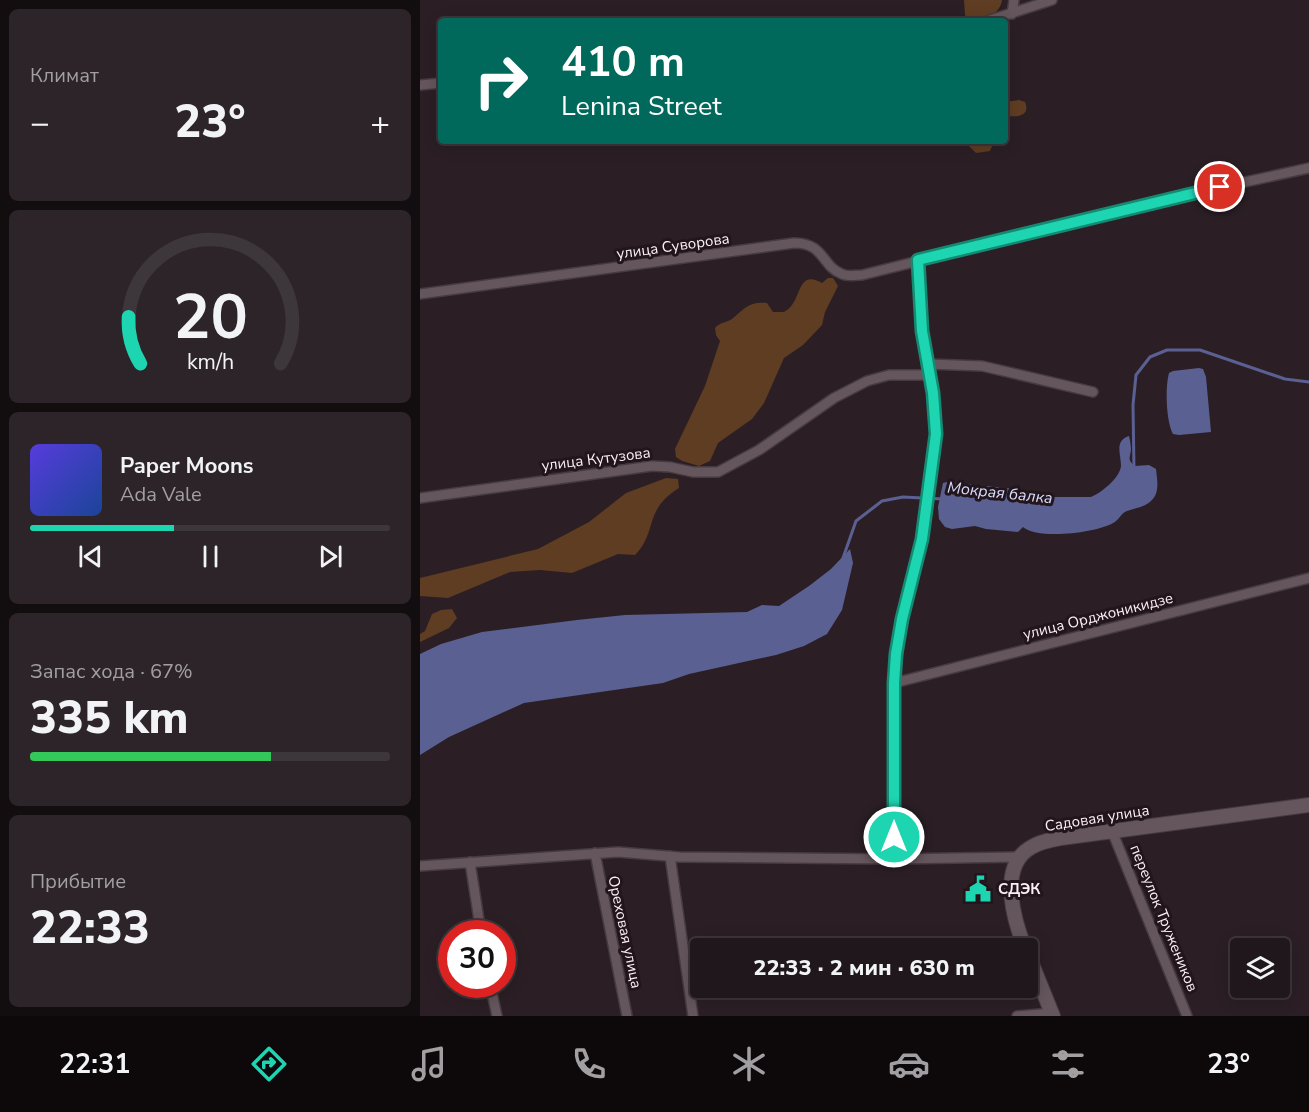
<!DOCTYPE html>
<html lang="ru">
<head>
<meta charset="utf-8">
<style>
	body { margin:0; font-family:"Nunito Sans",sans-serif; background:#2d2429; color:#f1f3f6; height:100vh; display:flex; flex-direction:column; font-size:22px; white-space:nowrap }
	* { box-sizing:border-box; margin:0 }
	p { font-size:20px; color:#a29fa3 }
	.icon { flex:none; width:33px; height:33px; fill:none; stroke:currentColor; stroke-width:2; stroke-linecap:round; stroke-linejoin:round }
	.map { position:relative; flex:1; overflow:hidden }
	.details { display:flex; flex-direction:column; gap:9px; padding:9px; background:#120d0f; width:420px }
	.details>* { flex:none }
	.banner { position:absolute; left:18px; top:18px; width:570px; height:126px; border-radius:6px; box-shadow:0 3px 15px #0003,0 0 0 2px #3d363b; background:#00695c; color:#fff; overflow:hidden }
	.tools { position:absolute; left:810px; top:938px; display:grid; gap:12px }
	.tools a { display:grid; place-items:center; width:60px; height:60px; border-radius:6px; background:#20171c; box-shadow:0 3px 15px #0003,0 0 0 2px #3d363b; font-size:30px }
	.speed { position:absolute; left:18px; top:920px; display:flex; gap:12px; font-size:30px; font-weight:700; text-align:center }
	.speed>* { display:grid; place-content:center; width:78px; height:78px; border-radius:50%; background:#20171c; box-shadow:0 3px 15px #0003,0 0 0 2px #3d363b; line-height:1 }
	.speed .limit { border:9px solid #d22; background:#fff; color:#111 }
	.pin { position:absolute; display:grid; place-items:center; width:51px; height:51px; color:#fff; margin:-26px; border:3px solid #fff; border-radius:50%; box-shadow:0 2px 6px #0007 }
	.me { position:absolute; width:66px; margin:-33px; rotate:0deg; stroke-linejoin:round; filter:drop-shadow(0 0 4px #0008) }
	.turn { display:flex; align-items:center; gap:21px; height:126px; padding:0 24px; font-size:27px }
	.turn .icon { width:78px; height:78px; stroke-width:2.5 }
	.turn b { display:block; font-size:42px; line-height:51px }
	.big { font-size:45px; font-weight:800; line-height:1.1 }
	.details .tile { flex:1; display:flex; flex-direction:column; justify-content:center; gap:9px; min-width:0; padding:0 21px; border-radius:9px; background:#2d2429 }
	.details .dial { align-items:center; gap:0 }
	.dial svg { height:156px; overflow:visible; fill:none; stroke:#3d363b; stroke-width:7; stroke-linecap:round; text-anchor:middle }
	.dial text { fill:#f1f3f6; stroke:none }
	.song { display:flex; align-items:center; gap:18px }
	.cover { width:72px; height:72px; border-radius:9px; background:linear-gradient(135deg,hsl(250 70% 55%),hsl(220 70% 35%)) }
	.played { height:6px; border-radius:3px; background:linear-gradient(90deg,#1ed5b1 40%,#3d363b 40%) }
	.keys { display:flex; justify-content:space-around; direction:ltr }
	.heat { display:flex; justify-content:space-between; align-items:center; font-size:33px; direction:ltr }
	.charge { height:9px; border-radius:4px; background:linear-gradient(90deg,#34c759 67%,#3d363b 0) }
	.trip { position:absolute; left:270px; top:938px; width:348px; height:60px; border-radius:6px; background:#20171c; box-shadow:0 3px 15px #0003,0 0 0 2px #3d363b; font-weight:800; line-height:60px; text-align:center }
	.menu { display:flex; height:96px; justify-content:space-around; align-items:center; background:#0d090b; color:#a29fa3 }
	.menu .icon { width:42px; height:42px }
	.menu .current { color:#1ed5b1 }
	.menu b { font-size:27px; color:#f1f3f6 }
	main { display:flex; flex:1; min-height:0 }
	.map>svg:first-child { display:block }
	.green { fill:#5f3d22 }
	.water { fill:#5b6092 }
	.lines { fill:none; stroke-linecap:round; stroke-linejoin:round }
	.stream { stroke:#5b6092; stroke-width:3 }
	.street-casing { stroke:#463b41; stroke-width:12 }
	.secondary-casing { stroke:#463b41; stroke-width:16 }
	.street { stroke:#65565d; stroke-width:9 }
	.secondary { stroke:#65565d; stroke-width:14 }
	.route-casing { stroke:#148a73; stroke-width:15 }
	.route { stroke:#1ed5b1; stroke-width:10 }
	.labels { text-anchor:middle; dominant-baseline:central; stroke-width:6; stroke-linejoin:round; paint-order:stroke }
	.street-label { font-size:15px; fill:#f9f0f4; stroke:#22151b }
	.poi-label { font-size:15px; font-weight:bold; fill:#f9f0f4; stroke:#22151b; text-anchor:start }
	.water-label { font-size:16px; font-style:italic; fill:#d8ddfd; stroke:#22151b }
</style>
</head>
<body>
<main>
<section class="details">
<div class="tile"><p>Климат</p>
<div class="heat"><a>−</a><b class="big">23°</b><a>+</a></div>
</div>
<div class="tile dial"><svg viewBox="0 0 100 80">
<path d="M14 69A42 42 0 1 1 86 69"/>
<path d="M14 69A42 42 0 0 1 8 45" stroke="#1ed5b1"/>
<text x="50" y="56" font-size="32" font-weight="700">20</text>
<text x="50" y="72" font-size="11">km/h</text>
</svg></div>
<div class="tile">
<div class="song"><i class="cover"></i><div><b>Paper Moons</b><p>Ada Vale</p></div></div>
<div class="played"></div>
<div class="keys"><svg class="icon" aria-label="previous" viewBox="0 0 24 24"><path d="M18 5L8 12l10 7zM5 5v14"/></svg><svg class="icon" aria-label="pause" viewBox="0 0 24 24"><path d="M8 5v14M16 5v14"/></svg><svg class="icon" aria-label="next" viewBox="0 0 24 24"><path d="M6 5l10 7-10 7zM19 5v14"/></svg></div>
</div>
<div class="tile"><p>Запас хода · 67%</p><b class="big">335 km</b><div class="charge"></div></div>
<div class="tile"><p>Прибытие</p><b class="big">22:33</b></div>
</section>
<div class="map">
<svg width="889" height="1016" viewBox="0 0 889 1016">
	<rect width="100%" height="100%" fill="#2b1f25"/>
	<path class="green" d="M 544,0 L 582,0 C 580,15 563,21 548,20 L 545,15 Z
		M 599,100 L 605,102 C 611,117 596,117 585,116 L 585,102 Z
		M 544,141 L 574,141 L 570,151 L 556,153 Z
		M 408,278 L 413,278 L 418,286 L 405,312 L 402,325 L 383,345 L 364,358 L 344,403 L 332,419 L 298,443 L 290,461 L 279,466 L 262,461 L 256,457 L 255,449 L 285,386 L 300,341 L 296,335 L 295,328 C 300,322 306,323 312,319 C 324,309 329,301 347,303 L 353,312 L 364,312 C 367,310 370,308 372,305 C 381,293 380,270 402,283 Z
		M 246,478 L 258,479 L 259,488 C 223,510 238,532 215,555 L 198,554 L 152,573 L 120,570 L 90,572 L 28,598 L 0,596 L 0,578 L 118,549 L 169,522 L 206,493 Z
		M 32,609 L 37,618 L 29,628 L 0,642 L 0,634 L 5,631 L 12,614 L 21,610 Z"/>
	<path class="water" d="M 779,368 L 783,369 L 786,377 L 791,432 L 759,435 L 753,434 C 746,421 745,388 749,373 L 753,371 Z
		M 709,436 C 710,440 711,446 711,450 C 710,458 707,460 715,466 L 729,465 L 736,469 C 737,479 740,492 732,500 C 726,507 715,508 707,511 C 701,513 699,520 693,523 C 676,533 618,540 603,527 L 598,532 L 566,529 L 555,526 L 532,529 L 525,527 L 519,519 L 518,507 L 523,483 L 527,482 L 595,489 L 633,497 L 671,497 C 681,493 700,478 701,466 C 701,454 694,441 709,436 Z
		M 430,549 L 433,563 L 422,610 L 407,634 L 384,646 L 356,655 L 269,674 L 243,683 L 104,703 L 29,737 L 0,755 L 0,654 L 21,644 L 62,632 L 157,620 L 205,615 L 327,612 L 342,605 L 359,606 L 389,586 L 411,569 Z"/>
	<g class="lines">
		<path class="stream" d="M 714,470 L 713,405 L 716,375 L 730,357 L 747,350 L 780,350 L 865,379 L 889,382
			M 423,558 L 436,521 L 462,501 L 483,497 L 523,499"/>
		<g class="street-casing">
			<path id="street" d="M 592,14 L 594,0
				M 567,21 L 632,0
				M 0,85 L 21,83
				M 0,294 L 374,243 C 405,243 401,266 422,274 C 428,277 435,275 442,275 L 756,197 L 889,168
				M 508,364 L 562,366 L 673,392
				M 0,498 L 232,466 L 250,467 L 273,472 L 298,472 L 339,450 L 414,398 L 447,381 L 469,375 L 510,375
				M 474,683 L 889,578
				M 692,831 L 767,1016
				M 175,853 L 207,1016
				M 250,856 L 273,1016
				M 474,859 L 474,683 L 482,619 L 502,539 L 516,434 L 513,393 L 502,331 L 498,260
				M 50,862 L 61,933
				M 0,866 L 198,852 L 259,857 L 474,859 L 600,857
				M 70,984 L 77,1016
				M 597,1016 L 632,1013"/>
		</g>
		<g class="secondary-casing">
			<path id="secondary" d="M 605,948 C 594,921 578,867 610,848 C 619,842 630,840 641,838 L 889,805
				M 608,954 L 633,1016"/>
		</g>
		<use href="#street" class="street"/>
		<use href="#secondary" class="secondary"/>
	</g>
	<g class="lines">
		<g class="route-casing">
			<path id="route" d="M 474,837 L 474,683 L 476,654 L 482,619 L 502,539 L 516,434 L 513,393 L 502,331 L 498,260 L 800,187"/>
		</g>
		<use href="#route" class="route"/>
	</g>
	<defs>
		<g id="civic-bare" transform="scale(2.07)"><path d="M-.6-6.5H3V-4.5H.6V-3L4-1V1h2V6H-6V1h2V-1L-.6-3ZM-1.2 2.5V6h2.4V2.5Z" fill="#1ed5b1" stroke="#22151b" stroke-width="2.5" paint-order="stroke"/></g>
	</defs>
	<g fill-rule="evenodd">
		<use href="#civic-bare" x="558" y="889"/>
	</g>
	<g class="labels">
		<g class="street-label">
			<text transform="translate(253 246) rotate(-8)">улица Суворова</text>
			<text transform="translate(176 459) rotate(-7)">улица Кутузова</text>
			<text transform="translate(678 616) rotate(-14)">улица Орджоникидзе</text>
			<text transform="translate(677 818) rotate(-9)">Садовая улица</text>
			<text transform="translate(744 918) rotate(68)">переулок Тружеников</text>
			<text transform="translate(205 932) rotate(78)">Ореховая улица</text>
		</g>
		<g class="poi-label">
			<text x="578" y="889">СДЭК</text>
		</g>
		<g class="water-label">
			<text transform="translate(580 493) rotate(6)">Мокрая балка</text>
		</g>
	</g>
</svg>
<div class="tools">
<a><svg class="icon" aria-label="layers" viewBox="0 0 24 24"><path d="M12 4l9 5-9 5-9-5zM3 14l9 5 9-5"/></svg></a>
</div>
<div class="speed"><div class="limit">30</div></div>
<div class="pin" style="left:800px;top:187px;background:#d93025"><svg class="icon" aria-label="arrive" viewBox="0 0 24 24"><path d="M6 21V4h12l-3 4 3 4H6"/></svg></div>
<svg class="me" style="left:474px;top:837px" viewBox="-20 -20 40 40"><circle r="17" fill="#1ed5b1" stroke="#fff" stroke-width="3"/><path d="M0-11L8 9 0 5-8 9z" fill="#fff"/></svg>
<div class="trip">22:33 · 2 мин · 630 m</div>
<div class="banner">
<div class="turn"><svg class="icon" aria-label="right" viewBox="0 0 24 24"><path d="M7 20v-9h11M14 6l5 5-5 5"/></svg><div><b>410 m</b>Lenina Street</div></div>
</div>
</div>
</main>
<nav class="menu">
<b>22:31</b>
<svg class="icon current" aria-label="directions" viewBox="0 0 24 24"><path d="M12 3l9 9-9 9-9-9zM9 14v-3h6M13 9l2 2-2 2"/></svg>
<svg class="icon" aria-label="music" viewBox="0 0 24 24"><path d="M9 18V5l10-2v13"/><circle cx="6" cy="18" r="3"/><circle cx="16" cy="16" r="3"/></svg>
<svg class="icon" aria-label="phone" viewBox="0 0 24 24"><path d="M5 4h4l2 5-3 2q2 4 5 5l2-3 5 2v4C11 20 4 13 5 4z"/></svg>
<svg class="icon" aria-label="climate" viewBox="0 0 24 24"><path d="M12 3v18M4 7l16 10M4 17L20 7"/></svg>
<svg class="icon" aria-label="car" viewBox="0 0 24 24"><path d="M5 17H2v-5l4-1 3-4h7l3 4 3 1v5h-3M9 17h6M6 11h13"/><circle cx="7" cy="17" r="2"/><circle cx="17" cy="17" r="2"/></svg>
<svg class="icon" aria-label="filters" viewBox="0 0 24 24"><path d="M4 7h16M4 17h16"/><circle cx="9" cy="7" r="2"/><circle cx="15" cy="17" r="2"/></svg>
<b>23°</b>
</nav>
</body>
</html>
